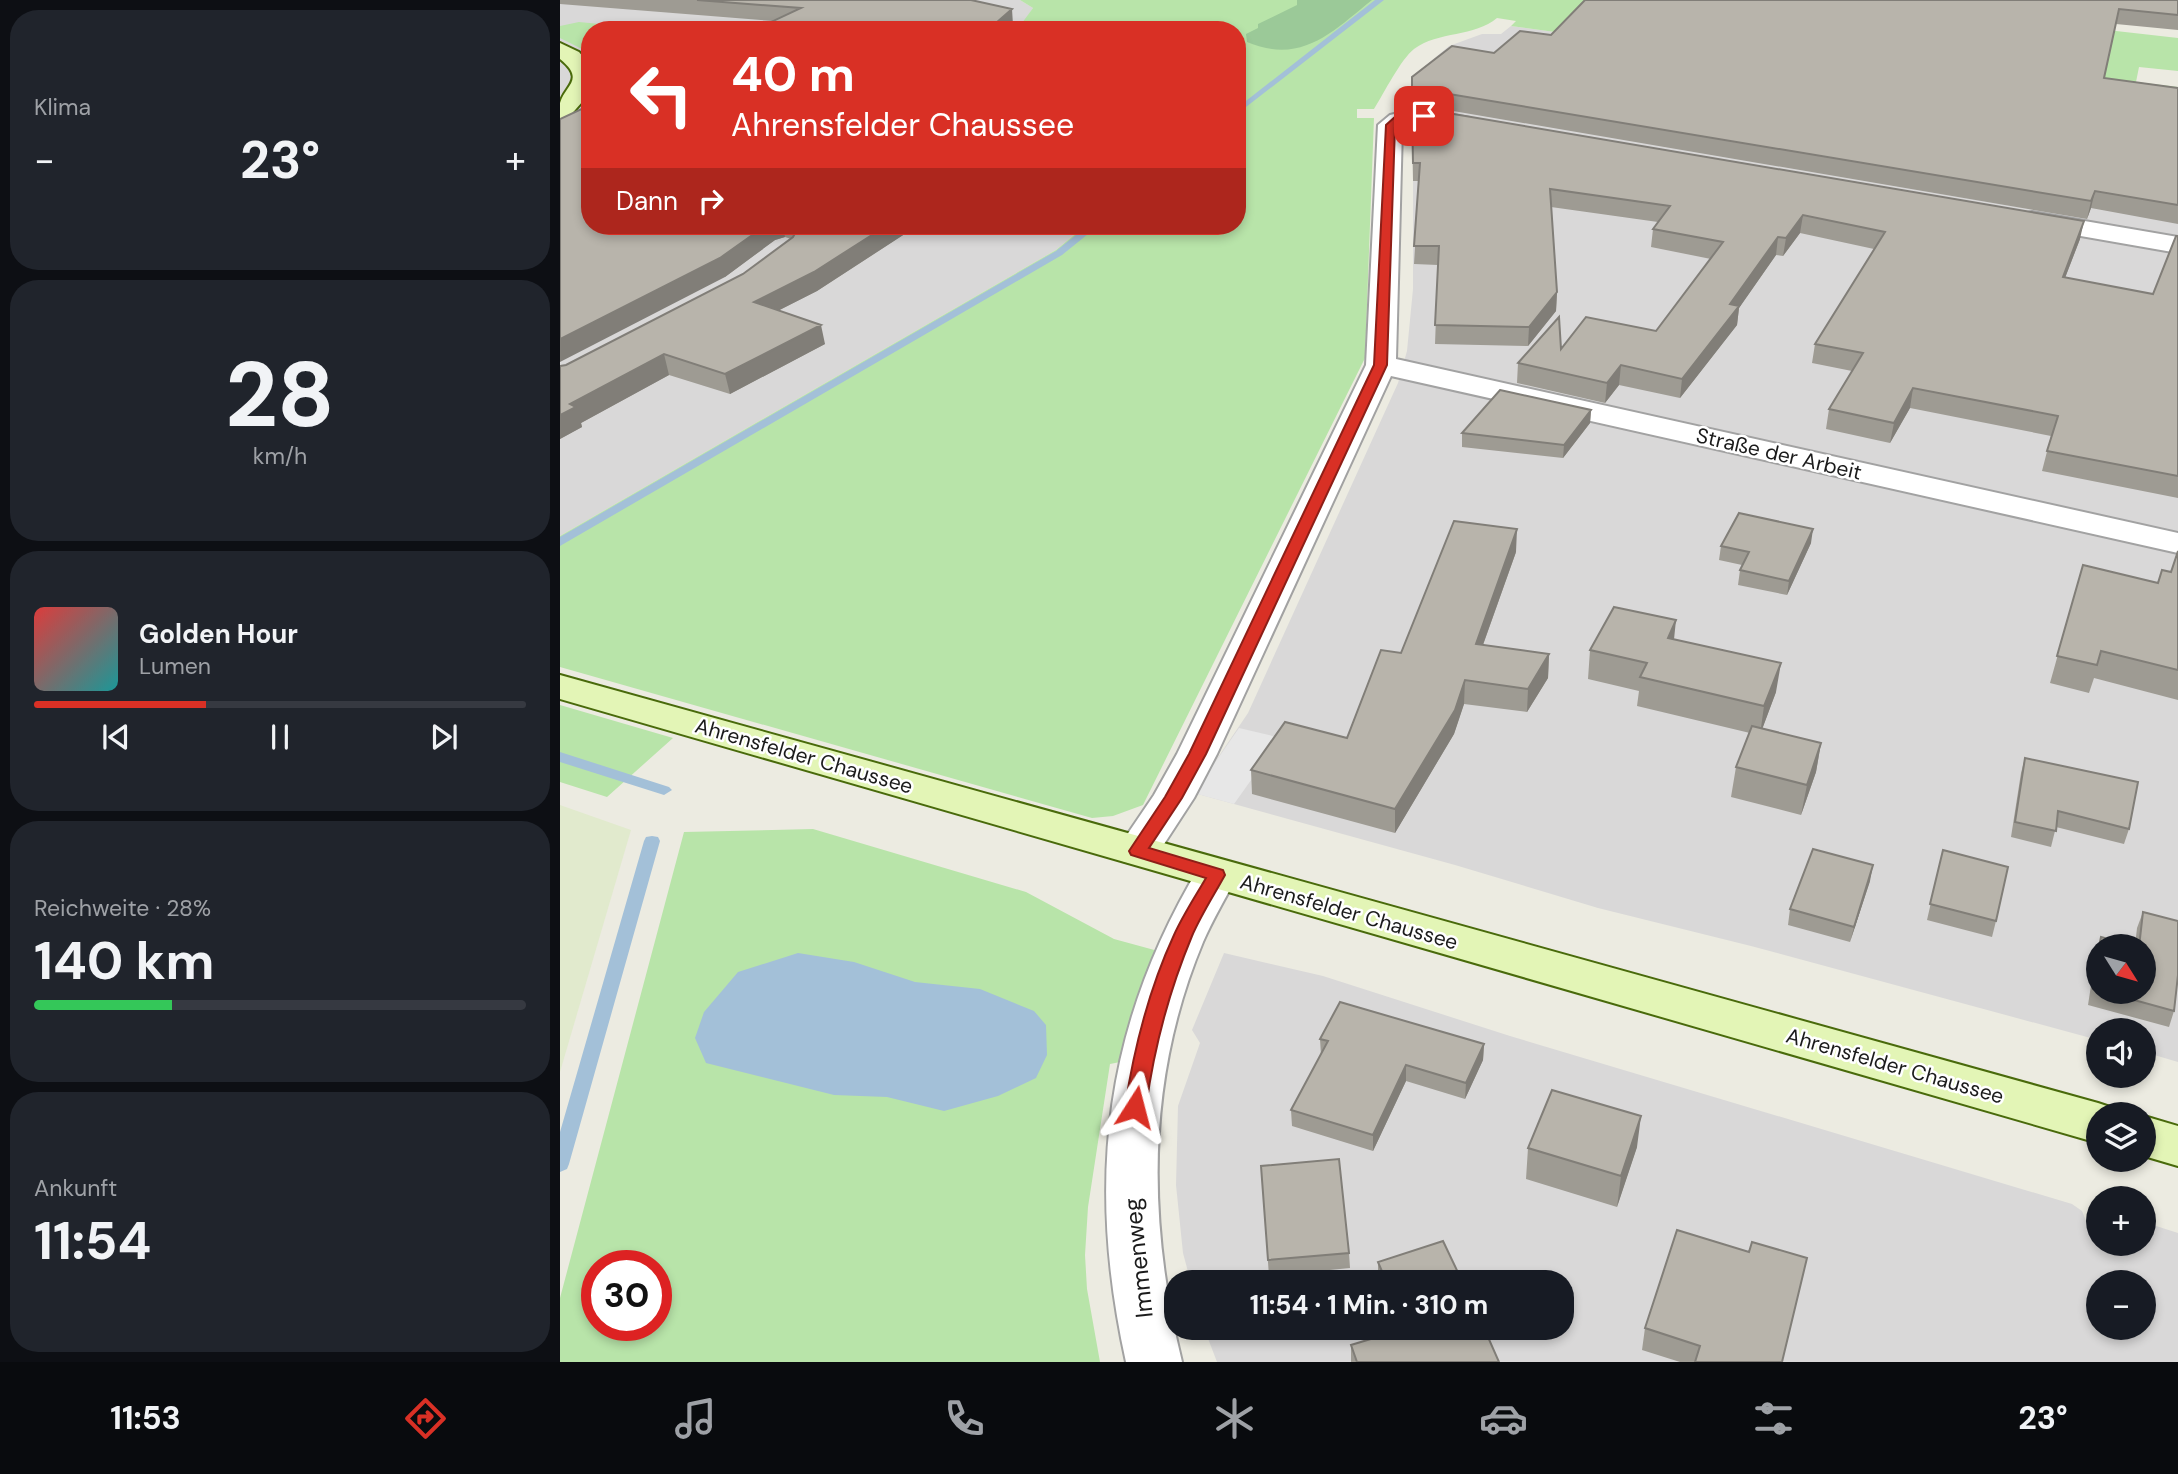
<!DOCTYPE html>
<html lang="de">
<head>
<meta charset="utf-8">
<style>
	body { margin:0; font-family:"DM Sans",sans-serif; background:#20242c; color:#f1f3f6; height:100vh; display:flex; flex-direction:column; font-size:26px; white-space:nowrap }
	* { box-sizing:border-box; margin:0 }
	p { font-size:23px; color:#9ea1a6 }
	.icon { flex:none; width:38px; height:38px; fill:none; stroke:currentColor; stroke-width:2; stroke-linecap:round; stroke-linejoin:round }
	.map { position:relative; flex:1; overflow:hidden }
	.side { display:flex; flex-direction:column; gap:10px; padding:10px; background:#0d0f14; width:560px }
	.side>* { flex:none }
	.hud { position:absolute; left:21px; top:21px; width:665px; height:214px; border-radius:28px; box-shadow:0 4px 10px #0003; background:#d93025; color:#fff; overflow:hidden }
	.needle { width:46px; rotate:127deg }
	.tools { position:absolute; left:1526px; top:934px; display:grid; gap:14px }
	.tools a { display:grid; place-items:center; width:70px; height:70px; border-radius:50%; background:#171b24; box-shadow:0 4px 10px #0003; font-size:35px }
	.speed { position:absolute; left:21px; top:1250px; display:flex; gap:14px; font-size:35px; font-weight:700; text-align:center }
	.speed>* { display:grid; place-content:center; width:91px; height:91px; border-radius:50%; background:#171b24; box-shadow:0 4px 10px #0003; line-height:1 }
	.speed .limit { border:10px solid #d22; background:#fff; color:#111 }
	.pin { position:absolute; display:grid; place-items:center; width:60px; height:60px; color:#fff; margin:-30px; border-radius:14px; box-shadow:0 4px 10px #0006 }
	.me { position:absolute; width:77px; margin:-38px; rotate:9deg; stroke-linejoin:round; filter:drop-shadow(0 0 5px #0008) }
	.turn { display:flex; align-items:center; gap:24px; height:147px; padding:0 35px; font-size:32px }
	.turn .icon { width:91px; height:91px; stroke-width:2.5 }
	.turn b { display:block; font-size:49px; line-height:60px }
	.then { display:flex; align-items:center; height:66px; padding:0 35px; background:#0003; gap:14px; font-size:26px }
	.big { font-size:52px; font-weight:700; line-height:1.1 }
	.side .card { flex:1; display:flex; flex-direction:column; justify-content:center; gap:10px; min-width:0; padding:0 24px; border-radius:28px; background:#20242c }
	.side .dial { align-items:center; gap:0 }
	.dial b { font-size:91px; line-height:1 }
	.song { display:flex; align-items:center; gap:21px }
	.cover { width:84px; height:84px; border-radius:10px; background:linear-gradient(135deg,hsl(0 70% 55%),hsl(180 70% 35%)) }
	.played { height:7px; border-radius:4px; background:linear-gradient(90deg,#d93025 35%,#363941 35%) }
	.keys { display:flex; justify-content:space-around; direction:ltr }
	.heat { display:flex; justify-content:space-between; align-items:center; font-size:38px; direction:ltr }
	.charge { height:10px; border-radius:5px; background:linear-gradient(90deg,#34c759 28%,#363941 0) }
	.trip { position:absolute; left:604px; top:1270px; width:410px; height:70px; border-radius:28px; background:#171b24; box-shadow:0 4px 10px #0003; font-weight:700; line-height:70px; text-align:center }
	.tabs { display:flex; height:112px; justify-content:space-around; align-items:center; background:#090b0e; color:#9ea1a6 }
	.tabs .icon { width:49px; height:49px }
	.tabs .active { color:#d93025 }
	.tabs b { font-size:32px; color:#f1f3f6 }
	main { display:flex; flex:1; min-height:0 }
	.map>svg:first-child { display:block }
	.residential { fill:#d9d8d8; fill-rule:evenodd }
	.farmland { fill:#e1eacd }
	.grass { fill:#b8e4a9; fill-rule:evenodd }
	.forest { fill:#9bc998 }
	.parking { fill:#e7e7e7 }
	.water { fill:#a3c0d8 }
	.lines { fill:none; stroke-linecap:round; stroke-linejoin:round }
	.stream { fill:#a3c0d8; fill-rule:evenodd }
	.minor-casing { stroke:#a2a2a2; stroke-width:4 }
	.secondary-casing { stroke:#496a0b; stroke-width:4 }
	.minor { fill:#fff; fill-rule:evenodd }
	.secondary { fill:#e3f5b6; fill-rule:evenodd }
	.wall { fill:#9e9b93; fill-rule:evenodd }
	.shaded-wall { fill:#817e78 }
	.building { fill:#b8b4ab; stroke:#817e78; stroke-width:2 }
	.route { fill:#d93025; stroke:#8d1f18; stroke-width:2 }
	.labels { text-anchor:middle; dominant-baseline:central; stroke-width:5; stroke-linejoin:round; paint-order:stroke }
	.street-label { font-size:21px; fill:#1b1b1b; stroke:#fff }
	.near-street-label { font-size:24px; fill:#1b1b1b; stroke:#fff }
</style>
</head>
<body>
<main>
<section class="side">
<div class="card"><p>Klima</p>
<div class="heat"><a>−</a><b class="big">23°</b><a>+</a></div>
</div>
<div class="card dial"><b>28</b><p>km/h</p></div>
<div class="card">
<div class="song"><i class="cover"></i><div><b>Golden Hour</b><p>Lumen</p></div></div>
<div class="played"></div>
<div class="keys"><svg class="icon" aria-label="previous" viewBox="0 0 24 24"><path d="M18 5L8 12l10 7zM5 5v14"/></svg><svg class="icon" aria-label="pause" viewBox="0 0 24 24"><path d="M8 5v14M16 5v14"/></svg><svg class="icon" aria-label="next" viewBox="0 0 24 24"><path d="M6 5l10 7-10 7zM19 5v14"/></svg></div>
</div>
<div class="card"><p>Reichweite · 28%</p><b class="big">140 km</b><div class="charge"></div></div>
<div class="card"><p>Ankunft</p><b class="big">11:54</b></div>
</section>
<div class="map">
<svg width="1618" height="1362" viewBox="0 0 1618 1362">
	<rect width="100%" height="100%" fill="#ecebe1"/>
	<path class="residential" d="M 0,0 L 460,0 L 473,8 L 463,23 L 487,30 L 30,30 L 30,226 L 525,226 L 496,250 L 0,536 Z
		M 951,26 L 1158,54 L 1618,138 L 1618,1062 L 1584,1052 L 1584,1031 L 1538,1031 L 1538,1040 L 1191,946 L 1038,908 L 895,865 L 634,793 L 688,713 L 838,383 L 847,351 L 853,289 L 853,124 L 868,112 L 840,110 L 865,66 L 889,46 L 922,34 L 941,34 ZM 1538,947 L 1584,947 L 1584,992 L 1538,992 Z
		M 664,953 L 763,976 L 950,1036 L 1512,1204 L 1522,1211 L 1526,1221 L 1538,1225 L 1538,1244 L 1584,1244 L 1584,1237 L 1593,1225 L 1618,1233 L 1618,1362 L 657,1362 L 644,1328 L 1001,1328 L 1001,1283 L 631,1283 L 623,1253 L 616,1185 L 618,1106 L 640,1043 L 632,1030 ZM 1538,1283 L 1584,1283 L 1584,1328 L 1538,1328 Z"/>
	<path class="farmland" d="M 0,805 L 71,830 L 0,1072 Z"/>
	<path class="grass" d="M 460,0 L 1281,0 L 1618,38 L 1618,71 L 1579,67 L 1576,82 L 1618,87 L 1618,118 L 951,26 L 956,21 L 937,18 C 915,37 878,31 854,49 C 841,59 824,93 814,109 L 797,109 L 797,118 L 814,118 L 805,358 L 583,805 L 553,816 L 532,818 L 0,667 L 0,536 L 496,250 L 525,226 L 677,226 L 677,30 L 487,30 L 462,23 L 473,8 Z
		M 19,22 L 101,30 L 30,30 L 30,53 L 0,38 L 0,26 Z
		M 0,705 L 113,738 L 47,797 L 0,782 Z
		M 253,829 L 466,892 L 554,939 L 598,951 L 560,1062 L 550,1064 L 528,1207 L 525,1255 L 527,1289 L 540,1362 L 0,1362 L 0,1298 L 124,832 ZM 37,1265 L 96,1265 L 96,1325 L 37,1325 Z"/>
	<path class="forest" d="M 737,0 L 812,0 C 772,32 742,65 687,42 L 686,34 L 698,28 L 698,24 L 737,5 Z"/>
	<path class="parking" d="M 679,728 L 721,738 L 674,804 L 634,793 Z"/>
	<path class="water" d="M 238,953 L 294,962 L 355,982 L 420,989 L 474,1011 L 486,1025 L 487,1055 L 476,1078 L 438,1096 L 384,1111 L 327,1097 L 274,1095 L 146,1063 L 135,1038 L 144,1012 L 178,972 Z"/>
	<g class="lines">
		<path class="stream" d="M 815,0 L 824,0 L 677,114 L 677,108 Z
			M 527,226 L 538,226 L 502,255 L 0,546 L 0,537 L 496,251 Z
			M 0,752 L 109,787 L 112,790 L 104,795 L 0,762 Z
			M 92,836 L 98,837 L 100,841 L 9,1164 L 7,1169 L 0,1172 L 0,1132 L 84,841 L 86,837 Z"/>
		<g class="minor-casing">
			<path id="minor" d="M 856,109 L 910,118 L 914,123 L 910,128 C 888,134 864,116 842,128 L 836,359 L 1618,533 L 1618,553 L 831,376 L 657,754 L 634,798 L 593,861 L 578,865 L 563,861 L 556,851 L 594,795 L 617,754 L 806,365 L 818,125 L 830,115 Z
				M 1472,212 L 1618,237 L 1618,253 L 1463,226 L 1459,220 L 1463,214 Z
				M 656,860 L 671,864 L 678,875 C 666,897 653,919 643,942 C 586,1078 587,1220 622,1362 L 566,1362 C 526,1181 544,1024 641,864 Z"/>
		</g>
		<g class="secondary-casing">
			<path id="secondary" d="M 0,43 L 19,52 L 30,65 L 30,93 L 8,118 L 0,120 C 0,115 0,107 0,103 C 5,85 26,80 0,59 Z
				M 0,675 L 1538,1103 L 1556,1109 L 1559,1115 L 1538,1115 L 1538,1143 L 0,699 Z
				M 1584,1116 L 1618,1126 L 1618,1166 L 1584,1156 Z"/>
		</g>
		<use href="#minor" class="minor"/>
		<use href="#secondary" class="secondary"/>
	</g>
	<path class="wall" d="M 0,0 L 411,0 L 453,25 L 448,30 L 194,30 L 212,21 L 0,4 Z
		M 1618,0 L 1618,30 L 1556,24 L 1544,78 L 1618,88 L 1618,224 L 1531,208 L 1527,219 L 864,106 L 852,108 L 852,77 L 991,35 Z
		M 852,128 L 1520,239 L 1505,278 L 1593,294 L 1618,236 L 1618,498 L 1482,471 L 1491,436 L 1350,408 L 1330,443 L 1266,429 L 1269,409 L 1292,371 L 1252,363 L 1255,344 L 1314,249 L 1240,233 L 1223,256 L 1216,255 L 1179,308 L 1177,325 L 1120,398 L 1059,385 L 1045,403 L 957,383 L 958,363 L 1001,349 L 1096,331 L 1151,259 L 1091,247 L 1093,229 L 1098,222 L 991,207 L 997,292 L 996,311 L 968,346 L 875,344 L 878,265 L 854,264 L 859,181 L 853,181 Z
		M 30,226 L 357,226 L 257,291 L 219,310 L 265,344 L 170,394 L 109,375 L 21,423 L 22,427 L 0,439 L 0,366 L 6,365 L 183,274 L 231,239 L 225,237 L 215,240 L 165,277 Z
		M 1031,410 L 1030,423 L 1003,458 L 902,447 L 902,433 Z
		M 1251,543 L 1227,595 L 1178,585 L 1180,570 L 1182,565 L 1159,560 L 1161,546 Z
		M 1618,551 L 1618,700 L 1534,678 L 1529,693 L 1490,683 L 1523,565 L 1598,583 L 1611,572 Z
		M 956,552 L 923,645 L 989,654 L 988,678 L 967,712 L 904,704 L 894,734 L 835,833 L 692,794 L 691,770 L 787,738 L 841,653 Z
		M 1114,639 L 1216,692 L 1202,729 L 1261,743 L 1256,772 L 1241,815 L 1171,797 L 1176,767 L 1190,733 L 1077,706 L 1079,691 L 1028,679 L 1030,650 Z
		M 1465,758 L 1569,829 L 1564,844 L 1496,827 L 1491,847 L 1451,837 L 1461,773 Z
		M 1383,850 L 1436,921 L 1432,937 L 1367,920 Z
		M 1310,881 L 1290,942 L 1228,925 L 1230,909 Z
		M 1583,912 L 1614,1011 L 1609,1027 L 1528,1005 L 1536,953 L 1541,937 L 1575,946 L 1577,928 ZM 1538,947 L 1584,947 L 1584,992 L 1538,992 Z
		M 760,1039 L 924,1044 L 923,1060 L 905,1099 L 846,1081 L 813,1151 L 732,1126 L 731,1110 L 761,1055 Z
		M 1077,1147 L 1057,1207 L 966,1179 L 968,1148 Z
		M 701,1166 L 789,1253 L 790,1268 L 709,1276 Z
		M 818,1262 L 903,1283 L 818,1283 Z
		M 834,1328 L 924,1328 L 939,1362 L 791,1362 L 791,1345 L 836,1332 Z
		M 1085,1328 L 1222,1362 L 1120,1362 L 1082,1350 Z"/>
	<path class="shaded-wall" d="M 452,9 L 453,25 L 448,30 L 428,30 Z
		M 865,90 L 864,106 L 852,108 L 852,92 Z
		M 1535,191 L 1531,208 L 1527,219 L 1531,201 Z
		M 1243,215 L 1240,233 L 1223,256 L 1226,238 Z
		M 1524,221 L 1520,239 L 1498,296 L 1503,277 Z
		M 205,226 L 223,226 L 225,237 L 215,240 L 165,277 L 0,362 L 0,339 Z
		M 326,226 L 357,226 L 257,291 L 198,321 L 194,302 Z
		M 1218,237 L 1216,255 L 1179,308 L 1177,325 L 1120,398 L 1122,379 L 1170,304 Z
		M 997,292 L 996,311 L 968,346 L 969,327 Z
		M 261,325 L 265,344 L 170,394 L 165,374 Z
		M 104,354 L 109,375 L 21,423 L 22,427 L 0,439 L 0,415 L 10,404 Z
		M 1061,365 L 1059,385 L 1045,403 L 1047,383 Z
		M 1353,388 L 1350,408 L 1330,443 L 1334,423 Z
		M 1031,410 L 1030,423 L 1003,458 L 1004,445 Z
		M 957,529 L 956,552 L 915,667 L 916,644 Z
		M 1253,529 L 1251,543 L 1227,595 L 1229,581 Z
		M 1116,620 L 1113,649 L 1108,638 Z
		M 989,654 L 988,678 L 967,712 L 968,689 Z
		M 1221,663 L 1216,692 L 1200,735 L 1204,706 Z
		M 905,680 L 904,704 L 894,734 L 835,833 L 835,809 Z
		M 1261,743 L 1256,772 L 1241,815 L 1247,785 Z
		M 1313,865 L 1310,881 L 1290,942 L 1294,927 Z
		M 924,1044 L 923,1060 L 905,1099 L 906,1083 Z
		M 846,1065 L 846,1081 L 813,1151 L 813,1135 Z
		M 1081,1116 L 1077,1147 L 1057,1207 L 1061,1176 Z"/>
	<path class="building" d="M 137,0 L 411,0 L 452,9 L 428,30 L 194,30 L 241,8 Z
		M 1025,0 L 1618,0 L 1618,15 L 1559,9 L 1544,78 L 1618,88 L 1618,205 L 1535,191 L 1531,201 L 865,90 L 852,92 L 852,77 L 892,46 L 934,53 L 960,31 L 991,35 Z
		M 30,105 L 30,226 L 205,226 L 160,258 L 0,339 L 0,119 Z
		M 864,109 L 1524,221 L 1503,277 L 1593,294 L 1616,236 L 1618,236 L 1618,476 L 1487,451 L 1498,416 L 1353,388 L 1334,423 L 1269,409 L 1303,353 L 1255,344 L 1325,232 L 1243,215 L 1226,238 L 1218,237 L 1170,304 L 1179,306 L 1122,379 L 1061,365 L 1047,383 L 958,363 L 999,317 L 1001,349 L 1026,317 L 1096,331 L 1163,242 L 1093,229 L 1110,206 L 990,189 L 997,292 L 969,327 L 875,325 L 879,246 L 854,246 L 860,163 L 853,163 L 852,111 Z
		M 236,226 L 326,226 L 254,272 L 194,302 L 261,325 L 165,374 L 104,354 L 10,404 L 16,407 L 0,415 L 0,366 L 6,365 L 183,274 L 233,237 L 238,228 Z
		M 940,390 L 1031,410 L 1004,445 L 902,433 Z
		M 1179,513 L 1253,529 L 1229,581 L 1180,570 L 1189,552 L 1161,546 Z
		M 894,521 L 957,529 L 916,644 L 989,654 L 968,689 L 905,680 L 895,710 L 835,809 L 691,770 L 725,722 L 787,738 L 821,650 L 841,653 Z
		M 1618,551 L 1618,670 L 1541,651 L 1537,665 L 1497,656 L 1523,565 L 1598,583 L 1602,570 L 1611,572 Z
		M 1054,607 L 1116,620 L 1108,638 L 1221,663 L 1204,706 L 1080,677 L 1087,663 L 1030,650 Z
		M 1192,726 L 1261,743 L 1247,785 L 1176,767 Z
		M 1465,758 L 1578,782 L 1569,829 L 1498,811 L 1496,831 L 1455,822 Z
		M 1253,849 L 1313,865 L 1294,927 L 1230,909 Z
		M 1383,850 L 1448,867 L 1436,921 L 1370,904 Z
		M 1583,912 L 1618,921 L 1618,975 L 1614,1011 L 1545,992 L 1584,992 L 1584,947 L 1579,947 Z
		M 1541,937 L 1577,947 L 1539,947 Z
		M 1538,954 L 1538,991 L 1533,989 Z
		M 780,1002 L 924,1044 L 906,1083 L 846,1065 L 813,1135 L 731,1110 L 768,1041 L 760,1039 Z
		M 992,1090 L 1081,1116 L 1061,1176 L 968,1148 Z
		M 779,1159 L 789,1253 L 708,1260 L 701,1166 Z
		M 1117,1230 L 1189,1252 L 1192,1242 L 1247,1258 L 1222,1362 L 1135,1362 L 1140,1346 L 1085,1328 Z
		M 883,1241 L 903,1283 L 827,1283 L 818,1262 Z
		M 847,1328 L 924,1328 L 939,1362 L 797,1362 L 791,1345 Z"/>
	<path class="route" d="M 864,113 L 868,114 L 868,118 L 842,121 L 835,126 L 827,365 L 646,754 L 622,798 L 589,848 L 663,870 L 665,875 C 654,895 641,915 632,936 C 609,991 594,1048 586,1107 L 583,1113 L 575,1115 L 568,1113 L 565,1107 C 574,1048 589,989 614,935 C 623,915 635,897 646,878 L 571,855 L 569,851 L 605,797 L 629,754 L 814,365 L 826,125 L 836,116 Z"/>
	<g class="labels">
		<g class="street-label">
			<text transform="translate(1219 454) rotate(13)">Straße der Arbeit</text>
			<text transform="translate(244 756) rotate(16)">Ahrensfelder Chaussee</text>
			<text transform="translate(789 912) rotate(16)">Ahrensfelder Chaussee</text>
			<text transform="translate(1335 1066) rotate(16)">Ahrensfelder Chaussee</text>
		</g>
		<g class="near-street-label">
			<text transform="translate(578 1258) rotate(-96)">Immenweg</text>
		</g>
	</g>
</svg>
<div class="tools">
<a><svg class="needle" viewBox="-14 -14 28 28"><path d="M0-13l5 13h-10z" fill="#e53935"/><path d="M0 13l5-13h-10z" fill="#9ea1a6"/></svg></a>
<a><svg class="icon" aria-label="sound" viewBox="0 0 24 24"><path d="M4 9h4l5-4v14l-5-4H4zM17 9q2 3 0 6"/></svg></a>
<a><svg class="icon" aria-label="layers" viewBox="0 0 24 24"><path d="M12 4l9 5-9 5-9-5zM3 14l9 5 9-5"/></svg></a>
<a>+</a>
<a>−</a>
</div>
<div class="speed"><div class="limit">30</div></div>
<div class="pin" style="left:864px;top:116px;background:#d93025"><svg class="icon" aria-label="arrive" viewBox="0 0 24 24"><path d="M6 21V4h12l-3 4 3 4H6"/></svg></div>
<svg class="me" style="left:575px;top:1107px" viewBox="-20 -20 40 40"><path d="M0-17L14 15 0 8-14 15z" fill="#d93025" stroke="#fff" stroke-width="4"/></svg>
<div class="trip">11:54 · 1 Min. · 310 m</div>
<div class="hud">
<div class="turn"><svg class="icon" aria-label="left" viewBox="0 0 24 24"><path d="M17 20v-9H6M10 6l-5 5 5 5"/></svg><div><b>40 m</b>Ahrensfelder Chaussee</div></div>
<div class="then">Dann<svg class="icon" aria-label="right" viewBox="0 0 24 24"><path d="M7 20v-9h11M14 6l5 5-5 5"/></svg></div>
</div>
</div>
</main>
<nav class="tabs">
<b>11:53</b>
<svg class="icon active" aria-label="directions" viewBox="0 0 24 24"><path d="M12 3l9 9-9 9-9-9zM9 14v-3h6M13 9l2 2-2 2"/></svg>
<svg class="icon" aria-label="music" viewBox="0 0 24 24"><path d="M9 18V5l10-2v13"/><circle cx="6" cy="18" r="3"/><circle cx="16" cy="16" r="3"/></svg>
<svg class="icon" aria-label="phone" viewBox="0 0 24 24"><path d="M5 4h4l2 5-3 2q2 4 5 5l2-3 5 2v4C11 20 4 13 5 4z"/></svg>
<svg class="icon" aria-label="climate" viewBox="0 0 24 24"><path d="M12 3v18M4 7l16 10M4 17L20 7"/></svg>
<svg class="icon" aria-label="car" viewBox="0 0 24 24"><path d="M5 17H2v-5l4-1 3-4h7l3 4 3 1v5h-3M9 17h6M6 11h13"/><circle cx="7" cy="17" r="2"/><circle cx="17" cy="17" r="2"/></svg>
<svg class="icon" aria-label="filters" viewBox="0 0 24 24"><path d="M4 7h16M4 17h16"/><circle cx="9" cy="7" r="2"/><circle cx="15" cy="17" r="2"/></svg>
<b>23°</b>
</nav>
</body>
</html>
